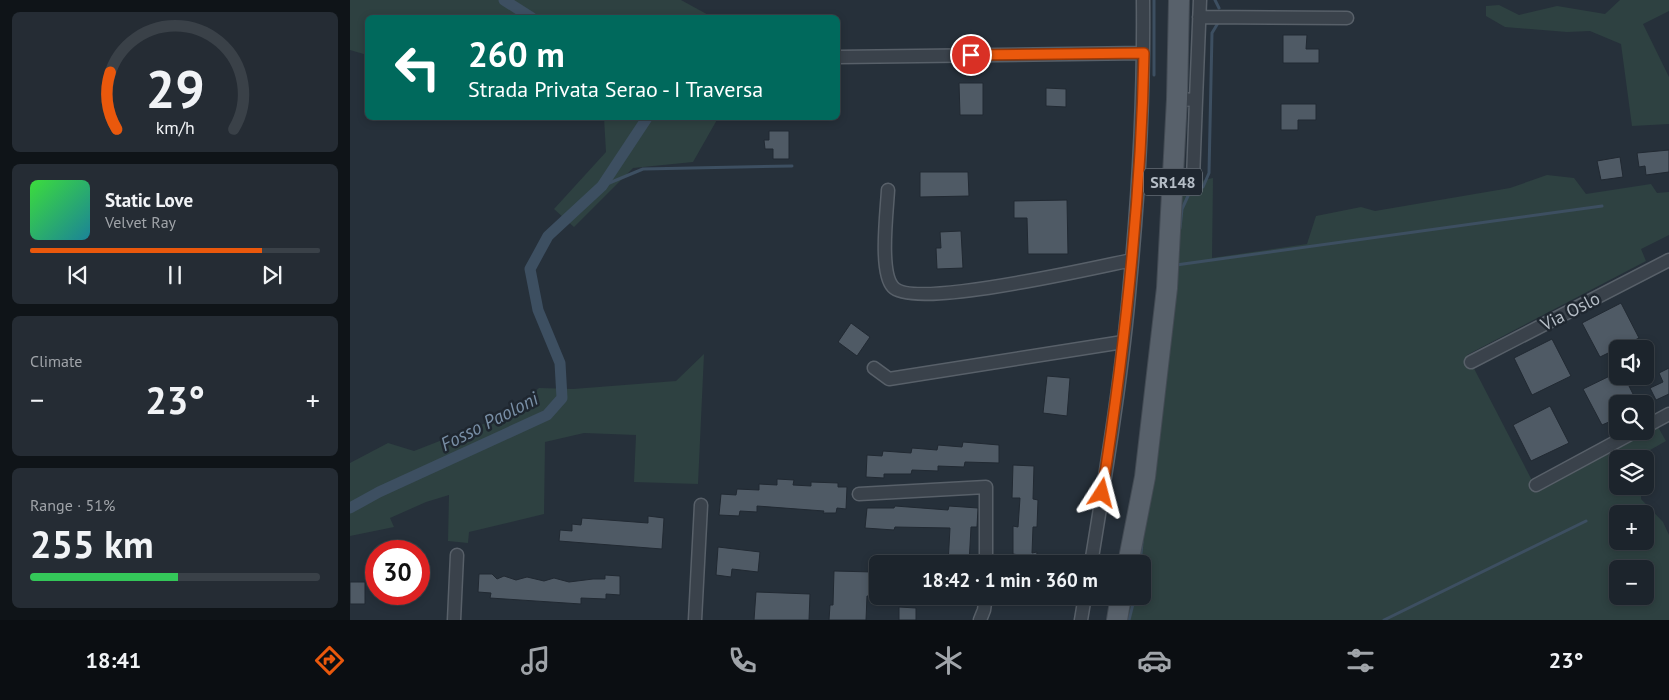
<!DOCTYPE html>
<html lang="en">
<head>
<meta charset="utf-8">
<style>
	body { margin:0; font-family:"PT Sans",sans-serif; background:#252c34; color:#f1f3f6; height:100vh; display:flex; flex-direction:column; font-size:19px; white-space:nowrap }
	* { box-sizing:border-box; margin:0 }
	p { font-size:16px; color:#a0a4a9 }
	.icon { flex:none; width:28px; height:28px; fill:none; stroke:currentColor; stroke-width:2; stroke-linecap:round; stroke-linejoin:round }
	.map { position:relative; flex:1; overflow:hidden }
	.drawer { display:flex; flex-direction:column; gap:12px; padding:12px; background:#0f1418; width:350px }
	.drawer>* { flex:none }
	.hud { position:absolute; left:15px; top:15px; width:475px; height:105px; border-radius:8px; box-shadow:0 2px 8px #0003,0 0 0 1px #3a4148; background:#00695c; color:#fff; overflow:hidden }
	.controls { position:absolute; left:1259px; top:340px; display:grid; gap:10px }
	.controls a { display:grid; place-items:center; width:45px; height:45px; border-radius:8px; background:#1c242c; box-shadow:0 2px 8px #0003,0 0 0 1px #3a4148; font-size:25px }
	.speed { position:absolute; left:15px; top:540px; display:flex; gap:10px; font-size:25px; font-weight:700; text-align:center }
	.speed>* { display:grid; place-content:center; width:65px; height:65px; border-radius:50%; background:#1c242c; box-shadow:0 2px 8px #0003,0 0 0 1px #3a4148; line-height:1 }
	.speed .limit { border:8px solid #d22; background:#fff; color:#111 }
	.pin { position:absolute; display:grid; place-items:center; width:42px; height:42px; color:#fff; margin:-21px; border:2px solid #fff; border-radius:50%; box-shadow:0 1px 5px #0007 }
	.me { position:absolute; width:55px; margin:-28px; rotate:9deg; stroke-linejoin:round; filter:drop-shadow(0 0 4px #0008) }
	.turn { display:flex; align-items:center; gap:18px; height:105px; padding:0 20px; font-size:22px }
	.turn .icon { width:65px; height:65px; stroke-width:2.5 }
	.turn b { display:block; font-size:35px; line-height:42px }
	.big { font-size:38px; font-weight:600; line-height:1.1 }
	.drawer .card { flex:1; display:flex; flex-direction:column; justify-content:center; gap:8px; min-width:0; padding:0 18px; border-radius:8px; background:#252c34 }
	.drawer .dial { align-items:center; gap:0 }
	.dial svg { height:130px; overflow:visible; fill:none; stroke:#3a4148; stroke-width:7; stroke-linecap:round; text-anchor:middle }
	.dial text { fill:#f1f3f6; stroke:none }
	.song { display:flex; align-items:center; gap:15px }
	.cover { width:60px; height:60px; border-radius:8px; background:linear-gradient(135deg,hsl(120 70% 55%),hsl(190 70% 35%)) }
	.played { height:5px; border-radius:2px; background:linear-gradient(90deg,#ea580c 80%,#3a4148 80%) }
	.keys { display:flex; justify-content:space-around; direction:ltr }
	.heat { display:flex; justify-content:space-between; align-items:center; font-size:28px; direction:ltr }
	.charge { height:8px; border-radius:4px; background:linear-gradient(90deg,#34c759 51%,#3a4148 0) }
	.trip { position:absolute; left:519px; top:555px; width:282px; height:50px; border-radius:8px; background:#1c242c; box-shadow:0 2px 8px #0003,0 0 0 1px #3a4148; font-weight:600; line-height:50px; text-align:center }
	.menu { display:flex; height:80px; justify-content:space-around; align-items:center; background:#0b0e12; color:#a0a4a9 }
	.menu .icon { width:35px; height:35px }
	.menu .active { color:#ea580c }
	.menu b { font-size:22px; color:#f1f3f6 }
	main { display:flex; flex:1; min-height:0 }
	.map>svg:first-child { display:block }
	.green { fill:#2e4141; fill-rule:evenodd }
	.lines { fill:none; stroke-linecap:round; stroke-linejoin:round }
	.stream { stroke:#3d4f61; stroke-width:3 }
	.canal { stroke:#3d4f61; stroke-width:11 }
	.building { fill:#4f5a65; stroke:#212932 }
	.street-casing { stroke:#586069; stroke-width:15 }
	.primary-casing { stroke:#434b54; stroke-width:22 }
	.street { stroke:#3a424b; stroke-width:12 }
	.primary { stroke:#58616b; stroke-width:20 }
	.route-casing { stroke:#983908; stroke-width:12 }
	.route { stroke:#ea580c; stroke-width:9 }
	.labels { text-anchor:middle; dominant-baseline:central; stroke-width:5; stroke-linejoin:round; paint-order:stroke }
	.shield { fill:#1f2730; stroke:#889099; stroke-width:1 }
	.shield-label { font-size:16px; font-weight:bold; fill:#b5bdc6 }
	.street-label { font-size:18px; fill:#b5bdc6; stroke:#1f2730 }
	.water-label { font-size:19px; font-style:italic; fill:#798fa6; stroke:#1f2730 }
</style>
</head>
<body>
<main>
<section class="drawer">
<div class="card dial"><svg viewBox="0 0 100 80">
<path d="M14 69A42 42 0 1 1 86 69"/>
<path d="M14 69A42 42 0 0 1 10 34" stroke="#ea580c"/>
<text x="50" y="56" font-size="32" font-weight="700">29</text>
<text x="50" y="72" font-size="11">km/h</text>
</svg></div>
<div class="card">
<div class="song"><i class="cover"></i><div><b>Static Love</b><p>Velvet Ray</p></div></div>
<div class="played"></div>
<div class="keys"><svg class="icon" aria-label="previous" viewBox="0 0 24 24"><path d="M18 5L8 12l10 7zM5 5v14"/></svg><svg class="icon" aria-label="pause" viewBox="0 0 24 24"><path d="M8 5v14M16 5v14"/></svg><svg class="icon" aria-label="next" viewBox="0 0 24 24"><path d="M6 5l10 7-10 7zM19 5v14"/></svg></div>
</div>
<div class="card"><p>Climate</p>
<div class="heat"><a>−</a><b class="big">23°</b><a>+</a></div>
</div>
<div class="card"><p>Range · 51%</p><b class="big">255 km</b><div class="charge"></div></div>
</section>
<div class="map">
<svg width="1319" height="620" viewBox="0 0 1319 620">
	<rect width="100%" height="100%" fill="#26303a"/>
	<path class="green" d="M 0,0 L 331,0 L 362,17 L 18,18 L 17,55 L 0,50 Z
		M 1270,0 L 1319,0 L 1319,11 L 1293,24 L 1319,77 L 1319,124 L 1282,126 L 1271,44 L 1240,31 L 1217,32 L 1155,27 L 1136,16 L 1136,6 L 1149,5 L 1169,15 L 1207,6 L 1255,14 Z
		M 254,118 L 368,118 L 343,162 L 283,168 L 224,227 L 204,209 L 256,152 Z
		M 1197,175 L 1224,178 L 1236,194 L 1301,184 L 1307,193 L 1319,192 L 1319,235 L 1291,249 L 1296,261 L 1117,355 L 1188,492 L 1308,427 L 1316,441 L 1293,454 L 1293,459 L 1268,459 L 1268,486 L 1291,486 L 1291,499 L 1313,522 L 1319,535 L 1319,620 L 775,620 L 780,596 L 792,596 L 792,564 L 786,564 L 820,330 L 832,195 C 839,183 851,181 863,178 L 862,258 L 957,244 L 966,216 L 1011,207 L 1025,211 L 1160,188 ZM 1268,514 L 1295,514 L 1295,541 L 1268,541 ZM 1268,569 L 1295,569 L 1295,596 L 1268,596 Z
		M 354,354 L 348,484 L 284,482 L 286,435 L 234,433 L 195,442 L 194,514 L 119,532 L 118,543 L 98,541 L 99,495 L 76,502 L 40,518 L 44,527 L 0,536 L 0,463 L 38,443 L 64,451 L 159,414 L 189,388 L 223,389 L 326,381 Z"/>
	<g class="lines">
		<path class="stream" d="M 865,0 L 869,8
			M 804,75 L 804,0
			M 252,186 L 293,169 L 442,166
			M 853,187 L 859,173 L 862,33 L 868,23
			M 830,228 L 832,209 L 838,196
			M 826,265 L 1252,206
			M 790,564 L 792,542
			M 779,620 L 785,596
			M 1034,620 L 1236,521"/>
		<path class="canal" d="M 154,0 L 182,18
			M 0,508 L 29,492 L 197,415 L 212,398 L 210,363 L 188,310 L 180,269 L 198,236 L 252,186 L 297,118"/>
	</g>
	<path class="building" d="M 933,35 L 957,35 L 956,49 L 969,49 L 969,63 L 933,63 Z
		M 609,83 L 633,83 L 633,115 L 610,115 Z
		M 696,88 L 716,89 L 716,107 L 696,106 Z
		M 931,104 L 966,104 L 966,120 L 948,120 L 948,130 L 931,130 Z
		M 419,131 L 439,131 L 439,159 L 423,159 L 423,149 L 415,149 L 414,140 L 419,140 Z
		M 1319,150 L 1319,172 L 1296,175 L 1295,166 L 1289,167 L 1287,153 Z
		M 1270,157 L 1273,177 L 1251,180 L 1247,161 Z
		M 570,172 L 618,172 L 619,196 L 570,197 Z
		M 717,200 L 718,254 L 678,254 L 677,218 L 664,218 L 664,201 Z
		M 611,231 L 613,268 L 587,269 L 586,248 L 591,248 L 590,232 Z
		M 1271,303 L 1289,338 L 1250,357 L 1232,323 Z
		M 501,323 L 520,337 L 507,356 L 488,342 Z
		M 1202,339 L 1221,376 L 1182,395 L 1164,358 Z
		M 1319,368 L 1319,394 L 1306,400 L 1300,388 L 1313,382 L 1309,373 Z
		M 1268,372 L 1268,376 L 1274,376 L 1288,404 L 1268,404 L 1268,418 L 1252,425 L 1233,389 Z
		M 697,376 L 720,378 L 717,416 L 693,413 Z
		M 1200,406 L 1219,443 L 1181,461 L 1163,425 Z
		M 613,442 L 649,445 L 649,463 L 615,462 L 614,467 L 588,466 L 588,471 L 562,470 L 561,474 L 534,474 L 534,478 L 516,477 L 517,455 L 532,456 L 533,451 L 561,453 L 562,448 L 587,450 L 588,445 L 612,447 Z
		M 663,465 L 684,466 L 683,499 L 688,500 L 687,527 L 683,527 L 682,553 L 687,552 L 686,564 L 669,564 L 669,555 L 663,554 L 663,526 L 668,527 L 670,498 L 662,498 Z
		M 427,479 L 444,480 L 443,485 L 461,486 L 461,482 L 488,483 L 488,487 L 497,487 L 496,509 L 487,508 L 486,513 L 473,513 L 474,511 L 407,506 L 407,512 L 390,511 L 389,516 L 369,515 L 371,494 L 386,495 L 387,489 L 409,490 L 409,484 L 427,485 Z
		M 545,506 L 598,510 L 599,506 L 628,508 L 627,527 L 621,527 L 619,564 L 598,564 L 600,528 L 545,527 L 544,530 L 515,528 L 517,508 L 544,508 Z
		M 298,516 L 314,518 L 312,549 L 209,541 L 210,530 L 222,531 L 222,524 L 231,525 L 232,518 L 298,523 Z
		M 368,547 L 410,552 L 408,572 L 382,569 L 381,577 L 366,575 Z
		M 484,571 L 523,572 L 522,596 L 517,596 L 516,620 L 479,620 L 480,605 L 483,605 Z
		M 129,574 L 142,574 L 147,579 L 154,576 L 166,580 L 177,577 L 194,581 L 204,578 L 219,582 L 243,579 L 255,579 L 255,575 L 270,576 L 270,595 L 256,594 L 256,599 L 231,598 L 231,604 L 140,598 L 141,593 L 128,592 Z
		M 0,582 L 15,582 L 15,604 L 0,604 Z
		M 406,592 L 460,594 L 459,620 L 404,620 Z
		M 581,596 L 617,596 L 617,605 L 581,604 Z
		M 549,607 L 566,608 L 566,620 L 549,620 Z"/>
	<g class="lines">
		<g class="street-casing">
			<path id="street" d="M 849,17 L 997,18
				M 488,57 L 793,53
				M 846,100 L 850,0
				M 823,177 L 843,179 L 846,100 L 827,99
				M 538,190 C 537,211 529,272 543,287 C 564,310 747,267 782,260
				M 1121,362 L 1319,260
				M 524,368 L 539,379 L 773,342
				M 1295,427 L 1319,414
				M 1186,485 L 1286,431
				M 509,494 L 636,487 L 636,564
				M 741,564 C 756,471 772,377 780,283 C 789,189 794,94 793,0
				M 104,620 L 107,555
				M 345,620 L 351,505
				M 630,620 L 634,610 L 636,596
				M 731,620 L 735,596"/>
		</g>
		<g class="primary-casing">
			<path id="primary" d="M 778,564 L 795,477 L 817,288 L 827,99 L 829,0
				M 767,620 L 771,596"/>
		</g>
		<use href="#street" class="street"/>
		<use href="#primary" class="primary"/>
	</g>
	<g class="lines">
		<g class="route-casing">
			<path id="route" d="M 621,55 L 794,53 C 791,201 775,347 752,493"/>
		</g>
		<use href="#route" class="route"/>
	</g>
	<g class="labels">
		<rect class="shield" x="794" y="168.5" width="58" height="27" rx="4"/>
		<g class="shield-label">
			<text x="823" y="182">SR148</text>
		</g>
		<g class="street-label">
			<text transform="translate(1220 311) rotate(-27)">Via Oslo</text>
		</g>
		<g class="water-label">
			<text transform="translate(139 421) rotate(-27)">Fosso Paoloni</text>
		</g>
	</g>
</svg>
<div class="controls">
<a><svg class="icon" aria-label="sound" viewBox="0 0 24 24"><path d="M4 9h4l5-4v14l-5-4H4zM17 9q2 3 0 6"/></svg></a>
<a><svg class="icon" aria-label="search" viewBox="0 0 24 24"><circle cx="10" cy="10" r="6"/><path d="M15 15l6 6"/></svg></a>
<a><svg class="icon" aria-label="layers" viewBox="0 0 24 24"><path d="M12 4l9 5-9 5-9-5zM3 14l9 5 9-5"/></svg></a>
<a>+</a>
<a>−</a>
</div>
<div class="speed"><div class="limit">30</div></div>
<div class="pin" style="left:621px;top:55px;background:#d93025"><svg class="icon" aria-label="arrive" viewBox="0 0 24 24"><path d="M6 21V4h12l-3 4 3 4H6"/></svg></div>
<svg class="me" style="left:752px;top:493px" viewBox="-20 -20 40 40"><path d="M0-17L14 15 0 8-14 15z" fill="#ea580c" stroke="#fff" stroke-width="4"/></svg>
<div class="trip">18:42 · 1 min · 360 m</div>
<div class="hud">
<div class="turn"><svg class="icon" aria-label="left" viewBox="0 0 24 24"><path d="M17 20v-9H6M10 6l-5 5 5 5"/></svg><div><b>260 m</b>Strada Privata Serao - I Traversa</div></div>
</div>
</div>
</main>
<nav class="menu">
<b>18:41</b>
<svg class="icon active" aria-label="directions" viewBox="0 0 24 24"><path d="M12 3l9 9-9 9-9-9zM9 14v-3h6M13 9l2 2-2 2"/></svg>
<svg class="icon" aria-label="music" viewBox="0 0 24 24"><path d="M9 18V5l10-2v13"/><circle cx="6" cy="18" r="3"/><circle cx="16" cy="16" r="3"/></svg>
<svg class="icon" aria-label="phone" viewBox="0 0 24 24"><path d="M5 4h4l2 5-3 2q2 4 5 5l2-3 5 2v4C11 20 4 13 5 4z"/></svg>
<svg class="icon" aria-label="climate" viewBox="0 0 24 24"><path d="M12 3v18M4 7l16 10M4 17L20 7"/></svg>
<svg class="icon" aria-label="car" viewBox="0 0 24 24"><path d="M5 17H2v-5l4-1 3-4h7l3 4 3 1v5h-3M9 17h6M6 11h13"/><circle cx="7" cy="17" r="2"/><circle cx="17" cy="17" r="2"/></svg>
<svg class="icon" aria-label="filters" viewBox="0 0 24 24"><path d="M4 7h16M4 17h16"/><circle cx="9" cy="7" r="2"/><circle cx="15" cy="17" r="2"/></svg>
<b>23°</b>
</nav>
</body>
</html>
